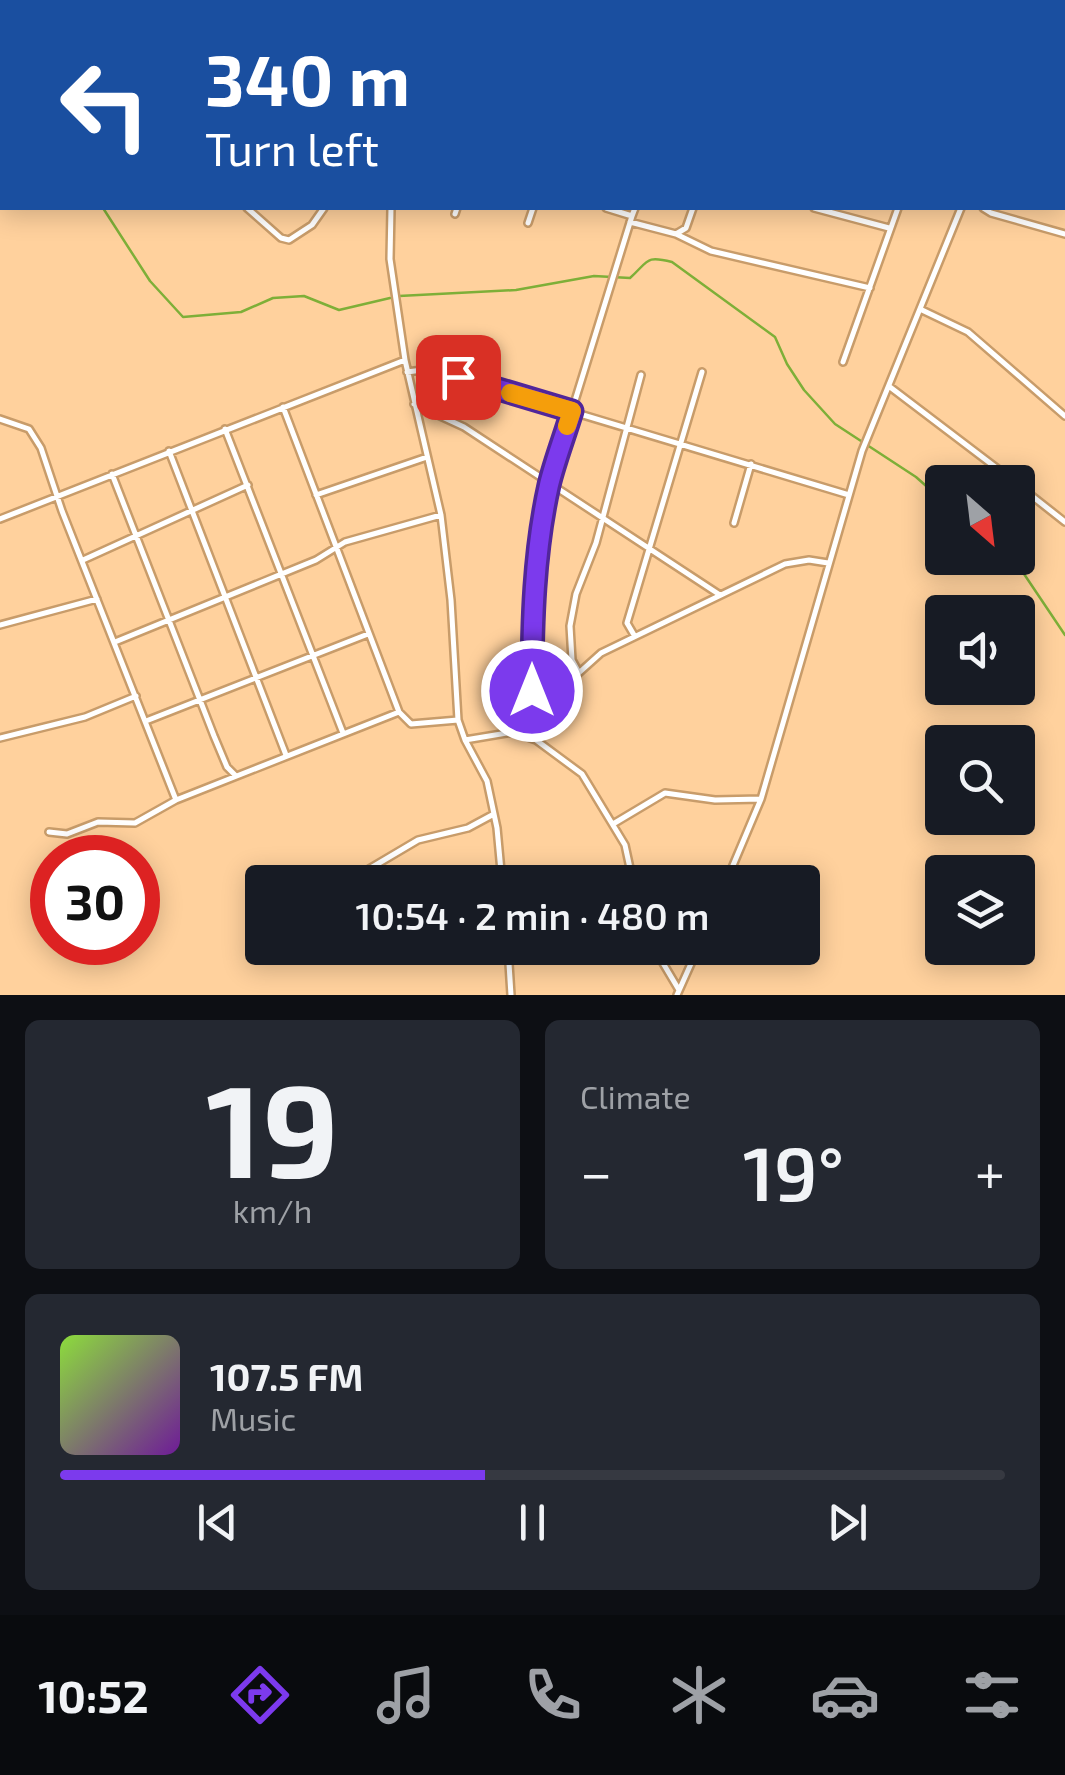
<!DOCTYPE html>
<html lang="en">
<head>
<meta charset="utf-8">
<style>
	body { margin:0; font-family:"Exo 2",sans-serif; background:#242831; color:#f1f3f6; height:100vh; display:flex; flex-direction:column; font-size:38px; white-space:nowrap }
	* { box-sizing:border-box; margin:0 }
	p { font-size:32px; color:#9ea1a6 }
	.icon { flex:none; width:55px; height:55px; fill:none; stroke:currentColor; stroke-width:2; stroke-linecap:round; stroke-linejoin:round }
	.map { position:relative; height:995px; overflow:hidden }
	.drawer { display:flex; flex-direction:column; gap:25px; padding:25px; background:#0d0f14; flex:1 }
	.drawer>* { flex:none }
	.guide { position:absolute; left:0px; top:0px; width:1065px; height:210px; box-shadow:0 5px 25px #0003; background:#1a4fa0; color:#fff; overflow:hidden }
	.needle { width:65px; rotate:152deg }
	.controls { position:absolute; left:925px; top:465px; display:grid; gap:20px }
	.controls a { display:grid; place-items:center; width:110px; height:110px; border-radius:10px; background:#171b24; box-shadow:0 5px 25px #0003; font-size:50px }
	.speed { position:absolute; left:30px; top:835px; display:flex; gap:20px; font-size:50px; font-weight:700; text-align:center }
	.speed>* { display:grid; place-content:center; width:130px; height:130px; border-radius:50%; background:#171b24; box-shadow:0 5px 25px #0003; line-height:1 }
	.speed .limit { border:15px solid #d22; background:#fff; color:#111 }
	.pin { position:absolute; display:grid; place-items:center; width:85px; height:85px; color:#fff; margin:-42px; border-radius:20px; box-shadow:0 5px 15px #0006 }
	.me { position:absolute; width:110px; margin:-55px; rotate:0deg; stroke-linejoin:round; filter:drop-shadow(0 0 8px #0008) }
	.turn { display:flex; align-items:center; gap:35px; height:210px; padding:0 40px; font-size:45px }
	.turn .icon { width:130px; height:130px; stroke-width:2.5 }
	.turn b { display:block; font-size:70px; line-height:85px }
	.big { font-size:75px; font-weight:600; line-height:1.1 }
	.drawer .tile { flex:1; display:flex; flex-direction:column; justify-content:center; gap:15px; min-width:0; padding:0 35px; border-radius:15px; background:#242831 }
	.drawer .dial { align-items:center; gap:0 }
	.dial b { font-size:130px; line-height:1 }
	.song { display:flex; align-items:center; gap:30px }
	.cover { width:120px; height:120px; border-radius:15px; background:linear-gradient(135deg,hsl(90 70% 55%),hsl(280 70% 35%)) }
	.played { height:10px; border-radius:5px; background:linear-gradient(90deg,#7c3aed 45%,#363941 45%) }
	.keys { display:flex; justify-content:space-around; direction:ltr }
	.heat { display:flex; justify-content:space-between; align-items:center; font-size:55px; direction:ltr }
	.drawer .tiles { flex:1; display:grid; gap:25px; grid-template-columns:1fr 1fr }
	.tile:last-child { grid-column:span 2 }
	.trip { position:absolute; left:245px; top:865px; width:575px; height:100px; border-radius:10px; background:#171b24; box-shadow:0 5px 25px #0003; font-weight:600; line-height:100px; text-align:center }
	.menu { display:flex; height:160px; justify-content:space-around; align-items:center; background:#090b0e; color:#9ea1a6 }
	.menu .icon { width:70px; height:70px }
	.menu .active { color:#7c3aed }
	.menu b { font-size:45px; color:#f1f3f6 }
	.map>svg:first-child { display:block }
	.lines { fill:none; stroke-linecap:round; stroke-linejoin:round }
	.stream { stroke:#7eaf38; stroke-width:2.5 }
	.street-casing { stroke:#c89c6a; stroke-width:10 }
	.street { stroke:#fff; stroke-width:5 }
	.route-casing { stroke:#51269a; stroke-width:25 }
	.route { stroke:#7c3aed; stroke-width:18 }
	.slow { stroke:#f59e0b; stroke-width:18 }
</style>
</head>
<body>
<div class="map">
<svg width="1065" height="995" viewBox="0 0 1065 995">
	<rect width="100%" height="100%" fill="#ffd19d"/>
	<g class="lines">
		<path class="stream" d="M 27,0 L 28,2
			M 103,208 L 150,281 L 183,317 L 241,312 L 273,298 L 304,296 L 339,310 L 390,298
			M 399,296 L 516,290 L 594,276 L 630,278 C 649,261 645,255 672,262 L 775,337 L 787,364 L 804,390 L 835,424 L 916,477 L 942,500
			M 1008,558 L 1018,565 L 1065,635"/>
		<g class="street-casing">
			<path id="street" d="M 142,0 L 143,2
				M 209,0 L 209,2
				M 316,0 L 317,2
				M 357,0 L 357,2
				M 617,0 L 625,2
				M 257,2 L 257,0
				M 418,2 L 418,0
				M 494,2 L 495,0
				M 569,2 L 570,0
				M 700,2 L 701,0
				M 766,2 L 767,0
				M 1032,2 L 1032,0
				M 247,208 L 281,238 L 289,240 L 312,225 L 324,208
				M 391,208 L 390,259 L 405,360 L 441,515 L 451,600 L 458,720 L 465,740 L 487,781 L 497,828 L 502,882
				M 606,208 L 632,216 L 635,208
				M 814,208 L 889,228
				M 983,208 L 991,213 L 1065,234
				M 455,214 L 457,208
				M 630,222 L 676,234 L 686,228 L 693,208
				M 528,223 L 533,208
				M 676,234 L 711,251 L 870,288
				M 922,310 L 968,332 L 1065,416
				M 843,362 L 898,208
				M 407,372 L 430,369 L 849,495
				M 890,387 L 1015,482
				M 414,404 L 464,427 L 720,595
				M 283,407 L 399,712
				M 0,419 L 29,429 L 41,448 L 62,511 L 176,800 L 399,712 L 411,724 L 458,720
				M 225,429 L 343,733
				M 169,451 L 286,755
				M 112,474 L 214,736 L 227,767 L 235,775
				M 1018,485 L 1065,522
				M 316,495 L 427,457
				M 0,519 L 405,360
				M 734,523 L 751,464
				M 83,560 L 248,485
				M 0,625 L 97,599
				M 634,635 L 627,623 L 702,372
				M 115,642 L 316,560 L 345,542 L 441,515
				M 578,671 L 572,660 L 570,626 L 576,594 L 596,543 L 641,375
				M 532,713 L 531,618 L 549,485 L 632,216
				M 146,721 L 368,634
				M 513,732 L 536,740 L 582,774 L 625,845 L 633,882
				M 0,738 L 85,717 L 136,696
				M 465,740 L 513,732 L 601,653 L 785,564 L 809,560 L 828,563
				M 613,824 L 665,793 L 715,800 L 761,799
				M 49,832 L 67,834 L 98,822 L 135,823 L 176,800
				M 347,882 L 418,840 L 468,828 L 494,814
				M 726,882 L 761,799 L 862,451 L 961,208
				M 508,948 L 511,995
				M 654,948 L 679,990
				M 677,995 L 698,948"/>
		</g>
		<use href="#street" class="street"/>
	</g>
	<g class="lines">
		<g class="route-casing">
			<path id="route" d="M 458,377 L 572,411 C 565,435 555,460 549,485 C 534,552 532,623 532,691"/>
		</g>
		<use href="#route" class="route"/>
		<path class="slow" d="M 510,393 L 572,411 L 567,426"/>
	</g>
</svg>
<div class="controls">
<a><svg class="needle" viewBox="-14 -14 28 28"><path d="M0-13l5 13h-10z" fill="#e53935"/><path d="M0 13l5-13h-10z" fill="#9ea1a6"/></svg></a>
<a><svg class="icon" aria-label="sound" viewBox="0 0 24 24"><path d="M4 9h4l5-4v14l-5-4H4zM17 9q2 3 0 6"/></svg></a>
<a><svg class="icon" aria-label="search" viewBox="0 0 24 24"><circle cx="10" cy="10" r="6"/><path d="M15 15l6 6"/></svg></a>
<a><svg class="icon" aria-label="layers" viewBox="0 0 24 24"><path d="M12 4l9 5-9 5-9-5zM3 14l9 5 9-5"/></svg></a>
</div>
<div class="speed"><div class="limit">30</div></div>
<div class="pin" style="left:458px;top:377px;background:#d93025"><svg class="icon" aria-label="arrive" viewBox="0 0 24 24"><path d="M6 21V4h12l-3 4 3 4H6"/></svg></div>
<svg class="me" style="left:532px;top:691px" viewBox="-20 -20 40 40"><circle r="17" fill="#7c3aed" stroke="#fff" stroke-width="3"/><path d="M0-11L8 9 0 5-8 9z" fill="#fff"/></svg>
<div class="trip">10:54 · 2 min · 480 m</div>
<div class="guide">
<div class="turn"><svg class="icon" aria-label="left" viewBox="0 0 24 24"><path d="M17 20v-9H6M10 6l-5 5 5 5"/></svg><div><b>340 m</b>Turn left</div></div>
</div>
</div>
<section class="drawer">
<div class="tiles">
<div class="tile dial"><b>19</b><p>km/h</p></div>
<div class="tile"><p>Climate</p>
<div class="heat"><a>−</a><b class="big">19°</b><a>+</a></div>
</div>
<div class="tile">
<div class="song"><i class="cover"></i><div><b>107.5 FM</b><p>Music</p></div></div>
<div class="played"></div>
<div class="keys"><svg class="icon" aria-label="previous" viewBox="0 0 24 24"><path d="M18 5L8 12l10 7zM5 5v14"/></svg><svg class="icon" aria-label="pause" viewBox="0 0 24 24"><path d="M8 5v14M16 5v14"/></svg><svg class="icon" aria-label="next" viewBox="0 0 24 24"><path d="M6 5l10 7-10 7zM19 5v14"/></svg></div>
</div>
</div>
</section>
<nav class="menu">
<b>10:52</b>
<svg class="icon active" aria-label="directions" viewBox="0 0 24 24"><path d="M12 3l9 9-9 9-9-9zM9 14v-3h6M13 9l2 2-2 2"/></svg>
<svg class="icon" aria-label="music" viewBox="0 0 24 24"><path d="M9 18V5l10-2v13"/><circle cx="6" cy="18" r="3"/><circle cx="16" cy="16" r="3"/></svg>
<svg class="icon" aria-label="phone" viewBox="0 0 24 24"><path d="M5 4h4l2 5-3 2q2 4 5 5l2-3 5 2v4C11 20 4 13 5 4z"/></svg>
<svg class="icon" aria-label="climate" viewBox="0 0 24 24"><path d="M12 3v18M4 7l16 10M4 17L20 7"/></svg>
<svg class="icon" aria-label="car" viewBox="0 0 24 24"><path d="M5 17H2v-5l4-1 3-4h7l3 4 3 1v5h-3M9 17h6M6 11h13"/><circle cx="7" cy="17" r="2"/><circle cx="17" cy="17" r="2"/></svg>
<svg class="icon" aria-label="filters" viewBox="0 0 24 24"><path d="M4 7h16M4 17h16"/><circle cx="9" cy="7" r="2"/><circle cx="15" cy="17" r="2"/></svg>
</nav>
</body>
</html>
